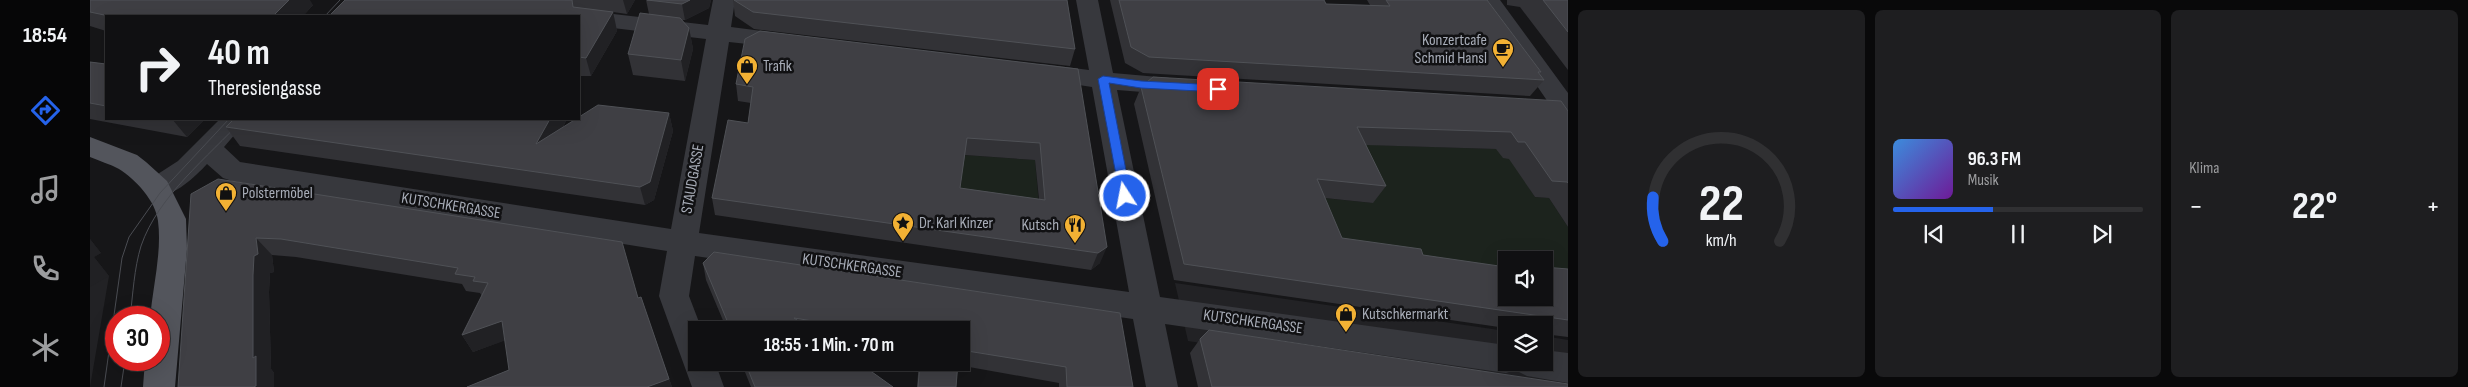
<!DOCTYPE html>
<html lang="de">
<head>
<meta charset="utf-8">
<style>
	body { margin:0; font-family:"Sofia Sans Condensed",sans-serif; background:#1e1e20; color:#f1f3f6; height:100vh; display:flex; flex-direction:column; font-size:19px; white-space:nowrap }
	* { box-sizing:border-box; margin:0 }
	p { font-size:16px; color:#9c9d9f }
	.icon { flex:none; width:28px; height:28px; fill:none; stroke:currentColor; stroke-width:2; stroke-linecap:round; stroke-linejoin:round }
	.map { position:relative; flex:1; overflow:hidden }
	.panel { display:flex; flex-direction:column; gap:10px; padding:10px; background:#09090a; width:900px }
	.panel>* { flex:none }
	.top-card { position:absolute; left:15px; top:15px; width:475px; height:105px; border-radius:0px; box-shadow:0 5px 20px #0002,0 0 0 1px #303032; background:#101012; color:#f1f3f6; overflow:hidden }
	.tools { position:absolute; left:1408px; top:251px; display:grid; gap:10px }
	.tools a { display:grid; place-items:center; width:55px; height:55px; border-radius:0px; background:#101012; box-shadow:0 5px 20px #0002,0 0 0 1px #303032; font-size:25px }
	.speed { position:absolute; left:15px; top:306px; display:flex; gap:10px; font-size:25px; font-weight:700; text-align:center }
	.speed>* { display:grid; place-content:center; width:65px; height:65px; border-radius:50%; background:#101012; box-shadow:0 5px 20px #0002,0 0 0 1px #303032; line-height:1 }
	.speed .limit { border:8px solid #d22; background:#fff; color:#111 }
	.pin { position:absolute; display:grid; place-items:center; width:42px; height:42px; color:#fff; margin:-21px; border-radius:10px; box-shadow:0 2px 8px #0006 }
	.me { position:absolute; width:55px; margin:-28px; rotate:349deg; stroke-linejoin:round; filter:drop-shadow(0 0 4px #0008) }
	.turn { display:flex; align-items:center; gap:18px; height:105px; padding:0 20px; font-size:22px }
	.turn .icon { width:65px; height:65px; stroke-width:2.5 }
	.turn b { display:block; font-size:35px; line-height:42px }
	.big { font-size:38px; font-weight:700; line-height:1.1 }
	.panel .tile { flex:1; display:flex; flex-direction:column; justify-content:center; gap:8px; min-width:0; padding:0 18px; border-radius:8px; background:#1e1e20 }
	.panel .dial { align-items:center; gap:0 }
	.dial svg { height:130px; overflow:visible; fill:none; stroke:#303032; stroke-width:7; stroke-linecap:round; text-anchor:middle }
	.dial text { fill:#f1f3f6; stroke:none }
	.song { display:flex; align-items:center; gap:15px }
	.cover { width:60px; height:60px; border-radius:8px; background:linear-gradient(135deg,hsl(210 70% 55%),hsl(280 70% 35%)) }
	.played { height:5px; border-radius:2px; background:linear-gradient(90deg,#2563eb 40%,#303032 40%) }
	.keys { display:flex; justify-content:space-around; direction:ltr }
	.heat { display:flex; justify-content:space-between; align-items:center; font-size:28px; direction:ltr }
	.panel .tiles { flex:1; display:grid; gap:10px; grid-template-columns:repeat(3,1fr) }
	.trip { position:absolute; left:598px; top:321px; width:282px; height:50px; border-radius:0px; background:#101012; box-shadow:0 5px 20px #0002,0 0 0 1px #303032; font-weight:700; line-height:50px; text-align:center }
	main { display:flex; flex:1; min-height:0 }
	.tab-bar { display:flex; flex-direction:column; width:90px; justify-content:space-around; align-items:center; background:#060607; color:#9c9d9f }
	.tab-bar .icon { width:35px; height:35px }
	.tab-bar .active { color:#2563eb }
	.tab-bar b { font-size:22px; color:#f1f3f6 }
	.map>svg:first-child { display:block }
	.built { fill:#222225 }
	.green { fill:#1c231d }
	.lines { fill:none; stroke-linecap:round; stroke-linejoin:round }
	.minor { fill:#37383d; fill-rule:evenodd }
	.major { fill:#53555c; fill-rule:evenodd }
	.tram { stroke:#4a4c52; stroke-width:1 }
	.wall { fill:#323236; fill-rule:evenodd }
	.shaded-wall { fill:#212124 }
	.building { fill:#3f3f44; stroke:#4f5156; fill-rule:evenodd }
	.route { fill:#2563eb; stroke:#184099 }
	.labels { text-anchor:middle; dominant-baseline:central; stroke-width:5; stroke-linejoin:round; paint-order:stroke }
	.poi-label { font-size:16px; fill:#a8adb8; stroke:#111113; text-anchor:start }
	.street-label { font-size:16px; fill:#a8adb8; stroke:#111113 }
</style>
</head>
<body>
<main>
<nav class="tab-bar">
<b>18:54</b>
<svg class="icon active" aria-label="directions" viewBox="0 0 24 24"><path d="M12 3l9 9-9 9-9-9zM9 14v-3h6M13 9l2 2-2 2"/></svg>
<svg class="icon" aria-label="music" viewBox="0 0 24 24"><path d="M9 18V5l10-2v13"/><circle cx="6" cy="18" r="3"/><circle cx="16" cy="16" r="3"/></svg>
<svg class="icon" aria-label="phone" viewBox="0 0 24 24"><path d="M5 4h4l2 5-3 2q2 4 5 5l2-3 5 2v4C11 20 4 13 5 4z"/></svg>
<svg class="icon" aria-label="climate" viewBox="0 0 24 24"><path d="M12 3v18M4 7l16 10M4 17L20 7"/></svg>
</nav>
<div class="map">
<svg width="1478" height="387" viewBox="0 0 1478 387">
	<rect width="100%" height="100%" fill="#161618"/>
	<path class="built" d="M 0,239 L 11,253 L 4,257 L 19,276 L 0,387 Z
		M 1085,283 L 1416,331 L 1416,362 L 1454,362 L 1454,336 L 1478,340 L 1478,387 L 1402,387 L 1098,341 Z"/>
	<path class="green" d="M 1255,144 L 1406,149 L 1432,160 L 1439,188 L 1445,197 L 1459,198 L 1478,227 L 1478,289 L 1454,284 L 1454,260 L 1416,260 L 1416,281 L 1233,253 L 1215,196 L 1283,203 Z
		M 874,155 L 945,160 L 950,217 L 869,205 Z"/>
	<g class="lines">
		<path class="minor" d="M 623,0 L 645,0 L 641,27 L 696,34 L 704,36 L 708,41 L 704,46 L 696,48 L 639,42 L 609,233 L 1039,292 L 1002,87 L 943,78 L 940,72 L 943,66 L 952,64 L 999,70 L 986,0 L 1008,0 L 1023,73 L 1091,79 L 1100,81 L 1103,87 L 1100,93 L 1091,95 L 1027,90 L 1070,297 L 1416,345 L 1416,362 L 1454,362 L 1454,350 L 1478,353 L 1478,383 L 1437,376 L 1425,370 L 1416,373 L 1075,324 L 1088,387 L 1056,387 L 1043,319 L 605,256 L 599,296 L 612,330 L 606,330 L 606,362 L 625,362 L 634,387 L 602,387 L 569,296 L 577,251 L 142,181 L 133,178 L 117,164 C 103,179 79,202 57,195 L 53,188 L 57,181 L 88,161 L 130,119 L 158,119 L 134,147 L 150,162 L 581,229 L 616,39 L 489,24 L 489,16 L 478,16 L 481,12 L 489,10 L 618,25 Z
			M 1388,0 L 1410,0 L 1478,93 L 1478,121 L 1469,118 Z"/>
		<path class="major" d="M 0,137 L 47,155 L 56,162 L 77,181 L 96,219 L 97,249 L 85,387 L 53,387 L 55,360 L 69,360 L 69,318 L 60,318 C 63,286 72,252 68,221 C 66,201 45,179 29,169 C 20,164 9,161 0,157 Z"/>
		<path class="tram" d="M 235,16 L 250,0
			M 40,318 C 43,294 44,269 51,246 C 68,196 118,157 153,119
			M 14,387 L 32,258 L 39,237 L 70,193 L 139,119
			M 31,387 L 35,360"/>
	</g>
	<path class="wall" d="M 0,0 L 223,5 L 213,16 L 16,16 L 16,31 L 0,26 Z
		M 255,0 L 545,0 L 537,14 L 523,12 L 527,31 L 501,76 L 489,76 L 489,16 Z
		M 556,0 L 621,0 L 619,8 L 595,20 L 592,20 L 599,28 L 603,49 L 595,81 L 543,75 L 538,54 L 559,14 Z
		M 643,0 L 977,0 L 985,49 L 980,66 L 664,29 L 645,16 Z
		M 1020,0 L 1234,0 L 1236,4 L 1280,5 L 1277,0 L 1397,0 L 1451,72 L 1450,74 L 1454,80 L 1440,96 L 1053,73 L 1035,63 Z
		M 1417,0 L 1478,0 L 1478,70 L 1430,7 L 1417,5 Z
		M 0,62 L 16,64 L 16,119 L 115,119 L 97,137 L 0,119 Z
		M 988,69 L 1010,263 L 1001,270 L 625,215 L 622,198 L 658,123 L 661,103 L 648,101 L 646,84 ZM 875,155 L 945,160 L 949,199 L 870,188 Z
		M 1051,87 L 1478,111 L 1478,227 L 1459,198 L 1445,197 L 1419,159 L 1413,158 L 1406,149 L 1276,145 L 1296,186 L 1283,203 L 1235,198 L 1252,238 L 1333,255 L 1414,267 L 1416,265 L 1416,298 L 1478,269 L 1478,337 L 1454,334 L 1454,325 L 1416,325 L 1416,328 L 1084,280 L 1044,104 Z
		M 579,113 L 583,131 L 564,200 L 555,205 L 150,146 L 136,127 L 144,119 L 477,119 L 473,127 Z
		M 101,194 L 537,260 L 548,298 L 551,297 L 582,387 L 377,387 L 419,370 L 415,340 L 383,352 L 372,335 L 392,296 L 390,293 L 376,291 L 372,284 L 206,257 L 182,255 L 184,272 L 180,273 L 179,292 L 181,369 L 184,373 L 184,387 Z
		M 624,252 L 1030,313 L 1043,387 L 969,387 L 969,383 L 868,365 L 866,387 L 827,387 L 829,362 L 871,362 L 871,330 L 637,330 L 616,280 L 613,263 Z
		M 1110,339 L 1478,387 L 1108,387 L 1100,353 Z
		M 651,362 L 768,362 L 803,387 L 661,387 Z"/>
	<path class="shaded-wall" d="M 199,0 L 220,0 L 223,5 L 213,16 L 183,16 Z
		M 533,0 L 545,0 L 537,14 Z
		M 600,0 L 621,0 L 619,8 L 595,20 L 592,4 Z
		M 523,12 L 527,31 L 501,76 L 496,58 Z
		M 599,28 L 603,49 L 595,81 L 591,60 Z
		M 579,113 L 583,131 L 564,200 L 555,205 L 550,187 Z
		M 82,119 L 115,119 L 97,137 Z
		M 460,119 L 477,119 L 453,162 L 446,144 Z
		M 166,238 L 182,255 L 184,272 L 180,273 L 179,292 L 181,369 L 184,373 L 184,387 L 163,387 L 163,275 L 164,256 Z
		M 0,239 L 11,253 L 4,257 L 19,276 L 0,287 Z
		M 1017,247 L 1010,263 L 1001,270 L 1008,253 Z
		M 412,321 L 422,338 L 383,352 L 372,335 Z
		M 579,379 L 582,387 L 557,387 Z"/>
	<path class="building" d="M 0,0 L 199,0 L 183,16 L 19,16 L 0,12 Z
		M 255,0 L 482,0 L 483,7 L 523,12 L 496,58 L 489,57 L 489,16 L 239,16 Z
		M 557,0 L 600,0 L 592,4 Z
		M 644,0 L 977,0 L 985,49 L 663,12 Z
		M 1029,0 L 1234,0 L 1236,4 L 1300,6 L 1296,0 L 1397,0 L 1451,72 L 1448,72 L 1454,80 L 1059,57 L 1041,47 Z
		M 1453,0 L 1478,0 L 1478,32 Z
		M 550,13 L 590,18 L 599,28 L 591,60 L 538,54 Z
		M 670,31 L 988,69 L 1017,247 L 1008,253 L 622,198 L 638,120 L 658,123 L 663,87 L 646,84 L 655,39 ZM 877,138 L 950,143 L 955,200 L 870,188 Z
		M 0,62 L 16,64 L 16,106 L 0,103 Z
		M 1063,77 L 1471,101 L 1478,111 L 1478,183 L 1477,182 L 1462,181 L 1435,142 L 1428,142 L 1421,132 L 1267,127 L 1296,186 L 1227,179 L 1252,238 L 1331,249 L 1333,255 L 1416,267 L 1416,298 L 1454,298 L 1454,267 L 1478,269 L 1478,320 L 1094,264 L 1051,87 Z
		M 508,105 L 579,113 L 560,182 L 550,187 L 136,127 L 144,119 L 460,119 L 446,144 L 486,119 L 489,119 L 489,117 Z
		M 128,179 L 532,242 L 548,298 L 551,297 L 579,379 L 557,387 L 377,387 L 419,370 L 412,321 L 372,335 L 398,283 L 383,281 L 385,277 L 365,274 L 368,268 L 191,239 L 166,238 L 168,254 L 164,256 L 163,275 L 163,358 L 166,356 L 166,386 L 163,387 L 88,387 L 101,194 Z
		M 624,252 L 1030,313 L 1043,387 L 977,387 L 976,367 L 871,350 L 871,330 L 780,330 L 704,318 L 722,330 L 641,330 L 613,263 Z
		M 1119,330 L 1478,384 L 1478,387 L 1122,387 L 1110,339 Z
		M 655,362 L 768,362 L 803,387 L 665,387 Z
		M 830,362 L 868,362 L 866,387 L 828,387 Z"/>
	<path class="route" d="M 1013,76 L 1051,81 L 1128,85 L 1134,89 L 1128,92 L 1051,88 L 1019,83 L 1041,196 L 1035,201 L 1030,196 L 1008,79 Z"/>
	<defs>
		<g id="cafe-pin" transform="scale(1.125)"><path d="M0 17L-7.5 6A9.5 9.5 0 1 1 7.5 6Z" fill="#f2b134" stroke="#111113"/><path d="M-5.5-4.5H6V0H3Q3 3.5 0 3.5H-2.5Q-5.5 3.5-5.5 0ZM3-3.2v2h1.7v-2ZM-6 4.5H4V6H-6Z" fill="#111"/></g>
		<g id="shop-pin" transform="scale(1.125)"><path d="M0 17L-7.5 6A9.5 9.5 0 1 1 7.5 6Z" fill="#f2b134" stroke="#111113"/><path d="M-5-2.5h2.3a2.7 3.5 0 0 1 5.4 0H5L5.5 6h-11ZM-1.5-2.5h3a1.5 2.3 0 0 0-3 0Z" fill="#111"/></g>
		<g id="sight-pin" transform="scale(1.125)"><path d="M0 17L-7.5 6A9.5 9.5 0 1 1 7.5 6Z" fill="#f2b134" stroke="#111113"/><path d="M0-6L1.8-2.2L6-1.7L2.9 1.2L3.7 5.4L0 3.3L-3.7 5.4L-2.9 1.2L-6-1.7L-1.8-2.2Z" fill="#111"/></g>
		<g id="restaurant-pin" transform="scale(1.125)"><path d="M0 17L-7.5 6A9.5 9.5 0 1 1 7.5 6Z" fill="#f2b134" stroke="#111113"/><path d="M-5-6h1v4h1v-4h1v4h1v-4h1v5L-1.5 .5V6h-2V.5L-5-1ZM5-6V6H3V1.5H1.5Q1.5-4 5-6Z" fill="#111"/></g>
	</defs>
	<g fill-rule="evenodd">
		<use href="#cafe-pin" x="1413" y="49"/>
		<use href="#shop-pin" x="657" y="66"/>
		<use href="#shop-pin" x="136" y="193"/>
		<use href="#sight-pin" x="813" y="223"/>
		<use href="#restaurant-pin" x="985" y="225"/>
		<use href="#shop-pin" x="1256" y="314"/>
	</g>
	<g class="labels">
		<g class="poi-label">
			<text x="1397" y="40" text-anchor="end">Konzertcafe<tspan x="1397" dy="18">Schmid Hansl</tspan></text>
			<text x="673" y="66">Trafik</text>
			<text x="152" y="193">Polstermöbel</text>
			<text x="829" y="223">Dr. Karl Kinzer</text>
			<text x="969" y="225" text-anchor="end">Kutsch</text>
			<text x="1272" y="314">Kutschkermarkt</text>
		</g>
		<g class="street-label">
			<text transform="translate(603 179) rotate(-80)">STAUDGASSE</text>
			<text transform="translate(361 206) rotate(9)">KUTSCHKERGASSE</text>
			<text transform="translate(762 266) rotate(8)">KUTSCHKERGASSE</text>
			<text transform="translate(1163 322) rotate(8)">KUTSCHKERGASSE</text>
		</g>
	</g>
</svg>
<div class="tools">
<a><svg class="icon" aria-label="sound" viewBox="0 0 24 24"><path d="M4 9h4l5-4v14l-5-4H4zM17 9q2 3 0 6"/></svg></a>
<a><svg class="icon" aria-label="layers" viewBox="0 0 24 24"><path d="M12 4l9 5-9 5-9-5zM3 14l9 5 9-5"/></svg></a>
</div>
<div class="speed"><div class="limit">30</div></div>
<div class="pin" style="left:1128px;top:89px;background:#d93025"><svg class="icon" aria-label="arrive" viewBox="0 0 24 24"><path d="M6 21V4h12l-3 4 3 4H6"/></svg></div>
<svg class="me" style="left:1035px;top:196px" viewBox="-20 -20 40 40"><circle r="17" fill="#2563eb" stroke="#fff" stroke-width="3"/><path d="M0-11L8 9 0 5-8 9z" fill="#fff"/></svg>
<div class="trip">18:55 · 1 Min. · 70 m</div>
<div class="top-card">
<div class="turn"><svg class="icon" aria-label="right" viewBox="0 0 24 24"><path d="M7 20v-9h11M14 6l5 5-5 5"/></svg><div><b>40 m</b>Theresiengasse</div></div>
</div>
</div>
<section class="panel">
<div class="tiles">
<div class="tile dial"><svg viewBox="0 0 100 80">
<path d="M14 69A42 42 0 1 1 86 69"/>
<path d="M14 69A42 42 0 0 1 8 42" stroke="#2563eb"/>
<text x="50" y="56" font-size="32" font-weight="700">22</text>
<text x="50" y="72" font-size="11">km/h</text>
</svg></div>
<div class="tile">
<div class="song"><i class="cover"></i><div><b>96.3 FM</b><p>Musik</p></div></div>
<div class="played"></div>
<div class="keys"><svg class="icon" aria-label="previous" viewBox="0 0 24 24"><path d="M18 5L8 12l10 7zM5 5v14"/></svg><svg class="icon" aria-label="pause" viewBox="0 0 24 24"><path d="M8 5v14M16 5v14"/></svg><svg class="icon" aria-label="next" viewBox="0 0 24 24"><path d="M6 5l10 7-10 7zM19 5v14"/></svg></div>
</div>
<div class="tile"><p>Klima</p>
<div class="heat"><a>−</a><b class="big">22°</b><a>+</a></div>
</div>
</div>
</section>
</main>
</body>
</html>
